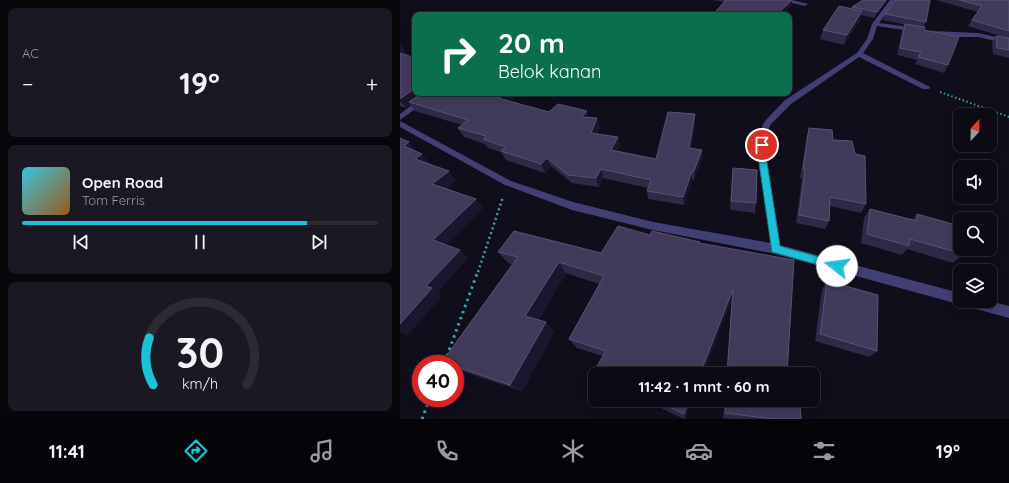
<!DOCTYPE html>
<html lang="id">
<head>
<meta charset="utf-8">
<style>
	body { margin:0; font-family:Quicksand,sans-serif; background:#1a1822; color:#f1f3f6; height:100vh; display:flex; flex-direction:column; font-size:15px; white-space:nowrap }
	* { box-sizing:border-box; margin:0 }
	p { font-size:13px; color:#9a9aa0 }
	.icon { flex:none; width:22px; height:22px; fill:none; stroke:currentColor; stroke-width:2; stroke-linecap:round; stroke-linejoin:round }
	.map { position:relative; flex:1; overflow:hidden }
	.panel { display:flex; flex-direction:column; gap:8px; padding:8px; background:#07060b; width:400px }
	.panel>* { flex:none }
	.top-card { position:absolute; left:12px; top:12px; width:380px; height:84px; border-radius:8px; box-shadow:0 2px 10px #0003,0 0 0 1px #2c2b34; background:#0b6e4f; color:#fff; overflow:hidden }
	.needle { width:26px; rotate:22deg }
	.tools { position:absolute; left:553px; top:108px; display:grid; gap:8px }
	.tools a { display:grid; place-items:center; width:44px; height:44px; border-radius:8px; background:#0c0a14; box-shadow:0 2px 10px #0003,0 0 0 1px #2c2b34; font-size:20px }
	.speed { position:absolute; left:12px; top:355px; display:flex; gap:8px; font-size:20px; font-weight:700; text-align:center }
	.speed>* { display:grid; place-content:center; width:52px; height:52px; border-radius:50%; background:#0c0a14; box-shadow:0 2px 10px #0003,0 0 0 1px #2c2b34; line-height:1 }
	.speed .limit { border:6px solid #d22; background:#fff; color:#111 }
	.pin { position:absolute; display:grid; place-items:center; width:34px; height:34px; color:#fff; margin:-17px; border:2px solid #fff; border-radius:50%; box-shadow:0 1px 4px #0007 }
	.me { position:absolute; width:44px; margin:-22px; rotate:285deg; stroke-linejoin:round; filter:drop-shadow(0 0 3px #0008) }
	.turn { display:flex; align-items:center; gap:14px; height:84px; padding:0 20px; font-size:18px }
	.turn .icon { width:52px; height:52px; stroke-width:2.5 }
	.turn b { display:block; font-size:28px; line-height:34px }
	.big { font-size:30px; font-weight:700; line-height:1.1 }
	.panel .widget { flex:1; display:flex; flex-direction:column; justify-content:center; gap:6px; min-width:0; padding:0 14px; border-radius:8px; background:#1a1822 }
	.panel .dial { align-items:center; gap:0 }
	.dial svg { height:104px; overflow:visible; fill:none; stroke:#2c2b34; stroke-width:7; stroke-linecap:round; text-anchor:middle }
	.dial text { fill:#f1f3f6; stroke:none }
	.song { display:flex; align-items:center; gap:12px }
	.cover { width:48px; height:48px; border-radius:6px; background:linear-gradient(135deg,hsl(190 70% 55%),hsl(30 70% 35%)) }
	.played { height:4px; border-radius:2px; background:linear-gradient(90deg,#1ec0d5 80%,#2c2b34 80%) }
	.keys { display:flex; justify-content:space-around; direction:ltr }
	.heat { display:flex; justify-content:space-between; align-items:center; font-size:22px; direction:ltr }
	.trip { position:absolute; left:188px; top:367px; width:232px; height:40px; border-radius:8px; background:#0c0a14; box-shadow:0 2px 10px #0003,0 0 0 1px #2c2b34; font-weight:700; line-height:40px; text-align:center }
	.dock { display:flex; height:64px; justify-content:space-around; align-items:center; background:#050408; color:#9a9aa0 }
	.dock .icon { width:28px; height:28px }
	.dock .active { color:#1ec0d5 }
	.dock b { font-size:18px; color:#f1f3f6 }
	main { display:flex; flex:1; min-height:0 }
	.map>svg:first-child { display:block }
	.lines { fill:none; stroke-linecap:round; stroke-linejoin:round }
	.path-far2 { stroke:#3c9f9a; stroke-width:2; stroke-dasharray:1.5 2.5; stroke-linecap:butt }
	.path-far1 { stroke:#3c9f9a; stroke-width:2.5; stroke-dasharray:2 3; stroke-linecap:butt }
	.path { stroke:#3c9f9a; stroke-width:3; stroke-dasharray:2.5 4; stroke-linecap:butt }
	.minor { fill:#423f74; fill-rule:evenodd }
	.tertiary { fill:#423f74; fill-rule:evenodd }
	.wall { fill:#2f2947 }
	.shaded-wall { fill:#1b162e }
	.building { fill:#413a5a; stroke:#585273 }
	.route { fill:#1ec0d5; stroke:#147d8a }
</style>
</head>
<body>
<main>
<section class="panel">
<div class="widget"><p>AC</p>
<div class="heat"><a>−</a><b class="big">19°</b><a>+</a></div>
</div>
<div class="widget">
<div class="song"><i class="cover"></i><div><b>Open Road</b><p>Tom Ferris</p></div></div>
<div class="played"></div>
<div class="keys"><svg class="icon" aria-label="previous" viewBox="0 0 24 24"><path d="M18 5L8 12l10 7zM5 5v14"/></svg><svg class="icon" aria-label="pause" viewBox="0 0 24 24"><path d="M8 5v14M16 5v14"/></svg><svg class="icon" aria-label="next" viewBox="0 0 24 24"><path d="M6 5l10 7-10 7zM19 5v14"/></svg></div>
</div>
<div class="widget dial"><svg viewBox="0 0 100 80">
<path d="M14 69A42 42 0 1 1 86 69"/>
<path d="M14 69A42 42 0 0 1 11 33" stroke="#1ec0d5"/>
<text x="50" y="56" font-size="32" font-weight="700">30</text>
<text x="50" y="72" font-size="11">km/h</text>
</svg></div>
</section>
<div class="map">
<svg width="609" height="419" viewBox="0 0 609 419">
	<rect width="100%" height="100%" fill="#100e1b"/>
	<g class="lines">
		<path class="path-far2" d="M 540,92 L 609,117"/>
		<path class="path-far1" d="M 78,272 L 103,197"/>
		<path class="path" d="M 47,356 L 78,271
			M 22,419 L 30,398"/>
		<path class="minor" d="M 380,0 L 392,0 L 408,4 L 405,6 Z
			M 490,0 L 496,0 L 479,23 L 517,28 L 520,30 L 517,32 L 477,26 L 473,39 L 463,53 L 530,87 L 529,89 L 523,89 L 459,57 L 391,104 L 371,124 L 366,134 L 366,156 L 381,249 L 380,252 L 376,254 L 372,252 L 358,156 L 358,134 L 365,121 L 385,100 L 457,53 L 467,39 L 472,24 Z
			M 532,31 L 578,33 L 609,40 L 609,44 L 578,37 L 551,37 L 530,34 L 530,32 Z
			M 28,93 L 37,93 L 0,120 L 0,114 Z"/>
		<path class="tertiary" d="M 0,121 L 111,181 L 173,202 L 253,222 L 376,244 L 560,293 L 560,301 L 589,301 L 609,306 L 609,318 L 376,254 L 253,230 L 172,210 L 105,185 L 0,127 Z"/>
	</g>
	<path class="wall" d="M 312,0 L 392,0 L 392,5 L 315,15 L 316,11 L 324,2 Z
		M 463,0 L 488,0 L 474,18 L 461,15 L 460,20 L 444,45 L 420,39 L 423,30 L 451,8 L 452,7 Z
		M 536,0 L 609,0 L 609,58 L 593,54 L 592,42 L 596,36 L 606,38 L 568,26 L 572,20 L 578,12 Z
		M 485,14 L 526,22 L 523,27 L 524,30 L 548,65 L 544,73 L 515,64 L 517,60 L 497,55 L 502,31 L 505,24 L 507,25 L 483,20 Z
		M 0,44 L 7,54 L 5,55 L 15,93 L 115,93 L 116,96 L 109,101 L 149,112 L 189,118 L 200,127 L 197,134 L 220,146 L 217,152 L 256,159 L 295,123 L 291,148 L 302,150 L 302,159 L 294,180 L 292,179 L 284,205 L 248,199 L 247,191 L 248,188 L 203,178 L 199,187 L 172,183 L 151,166 L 145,173 L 106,160 L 101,152 L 88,148 L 85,144 L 64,137 L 58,128 L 62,125 L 15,111 L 10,104 L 6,108 L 0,106 Z
		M 409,128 L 433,140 L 466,204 L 461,213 L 430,206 L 429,221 L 425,229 L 396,223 L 402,178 L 400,178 L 407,136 Z
		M 333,168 L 356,203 L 355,213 L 330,210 Z
		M 470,209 L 512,220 L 517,214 L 563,254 L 553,263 L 507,249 L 502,255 L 461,243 L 464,218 Z
		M 250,235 L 300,244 L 387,374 L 327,374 L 332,299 L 303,374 L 196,374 L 194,371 L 203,356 L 177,348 L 169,339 L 199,284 L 166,273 L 138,320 L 146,322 L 154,332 L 122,391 L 56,369 L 55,369 L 55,364 L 46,364 L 42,362 L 112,264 L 108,263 L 98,252 L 201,253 Z
		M 427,281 L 477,351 L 469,357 L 415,341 L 422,289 Z
		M 244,400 L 292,400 L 285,419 L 284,419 Z
		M 325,400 L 400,400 L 401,419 L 332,419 L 323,418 Z"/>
	<path class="shaded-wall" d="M 392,0 L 392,5 L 381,15 L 376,15 Z
		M 486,0 L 488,0 L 474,18 L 477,12 Z
		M 462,11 L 460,20 L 444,45 L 447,35 Z
		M 2,45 L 7,54 L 0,57 L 0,46 Z
		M 15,88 L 15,93 L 26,93 L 9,102 L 10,104 L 6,108 L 0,101 L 0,99 Z
		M 105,93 L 115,93 L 116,96 L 102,107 L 98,98 Z
		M 187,111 L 190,120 L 182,117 Z
		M 295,114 L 295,123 L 289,156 L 289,148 Z
		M 197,118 L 200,127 L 194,142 L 191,133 Z
		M 218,137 L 220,146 L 213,159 L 211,150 Z
		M 9,142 L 17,152 L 4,146 Z
		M 302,150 L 302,159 L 294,180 L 294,171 Z
		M 22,154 L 30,164 L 24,168 L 15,159 Z
		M 147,158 L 151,166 L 145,173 L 141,164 Z
		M 201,169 L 203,178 L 199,187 L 196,178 Z
		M 49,171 L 56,181 L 41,194 L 32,184 Z
		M 292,171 L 292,179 L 284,205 L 283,197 Z
		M 76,199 L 83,208 L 43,249 L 33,240 Z
		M 60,250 L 68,258 L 38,292 L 42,296 L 7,336 L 0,332 L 0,324 L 26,286 Z
		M 159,262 L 166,273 L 134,326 L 125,316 Z
		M 333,289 L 332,299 L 303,374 L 300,374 Z
		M 146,322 L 154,332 L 122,391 L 110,385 Z
		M 289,400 L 292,400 L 285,419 L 284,414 Z"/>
	<path class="building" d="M 326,0 L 392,0 L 376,15 L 315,15 L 319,11 L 316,11 Z
		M 463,0 L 486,0 L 477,12 L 452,7 Z
		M 496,0 L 530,0 L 526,22 L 485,14 Z
		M 559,0 L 609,0 L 609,31 L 572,20 L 582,6 Z
		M 439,6 L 462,11 L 447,35 L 423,30 Z
		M 505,24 L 525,27 L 524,30 L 559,37 L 548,65 L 518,57 L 521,52 L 500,48 Z
		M 596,36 L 609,38 L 609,50 L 597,48 Z
		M 0,53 L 15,58 L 15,88 L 0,99 Z
		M 22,93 L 105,93 L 98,98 L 149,112 L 158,104 L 187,111 L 182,117 L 197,118 L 191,133 L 218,137 L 211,150 L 256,159 L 268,112 L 295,114 L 289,148 L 302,150 L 294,171 L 292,171 L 283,197 L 247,191 L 251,180 L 201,169 L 196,178 L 168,175 L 147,158 L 141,164 L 101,151 L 106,147 L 83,139 L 86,136 L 58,128 L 68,120 L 9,102 Z
		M 409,128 L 432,130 L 433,140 L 452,141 L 455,154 L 465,156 L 466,204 L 430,197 L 429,221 L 399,215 L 405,170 L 403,169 Z
		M 0,138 L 9,142 L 4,146 L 22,154 L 15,159 L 49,171 L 32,184 L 76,199 L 33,240 L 60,250 L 26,286 L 32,288 L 0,324 Z
		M 333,168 L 357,170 L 356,203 L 331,201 Z
		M 470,209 L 517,221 L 517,214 L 560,226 L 560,249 L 562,249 L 563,254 L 510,239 L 509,246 L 467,234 Z
		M 218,226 L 250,235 L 252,231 L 300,242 L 299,243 L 394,260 L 387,374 L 327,374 L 333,289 L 300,374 L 200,374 L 194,371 L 206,351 L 169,339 L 204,276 L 159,262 L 125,316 L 146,322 L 110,385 L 55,366 L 55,364 L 48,364 L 42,362 L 118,257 L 98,252 L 114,231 L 201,253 Z
		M 427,281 L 478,295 L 477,351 L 420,334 Z
		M 254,400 L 289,400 L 284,414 Z
		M 326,400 L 400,400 L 401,419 L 373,419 L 325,413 Z"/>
	<path class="route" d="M 359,143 L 362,143 L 366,145 L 366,156 L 380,246 L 441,263 L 442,266 L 441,269 L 437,270 L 372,252 L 358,156 Z"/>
</svg>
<div class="tools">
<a><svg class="needle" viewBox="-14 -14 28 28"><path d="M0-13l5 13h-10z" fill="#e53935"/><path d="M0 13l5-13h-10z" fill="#9a9aa0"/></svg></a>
<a><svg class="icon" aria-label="sound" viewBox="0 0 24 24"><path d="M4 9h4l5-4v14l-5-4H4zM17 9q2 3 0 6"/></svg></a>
<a><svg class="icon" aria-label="search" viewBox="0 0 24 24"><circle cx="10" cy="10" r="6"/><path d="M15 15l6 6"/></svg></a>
<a><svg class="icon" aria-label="layers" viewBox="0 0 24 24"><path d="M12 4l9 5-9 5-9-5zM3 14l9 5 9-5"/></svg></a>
</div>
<div class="speed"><div class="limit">40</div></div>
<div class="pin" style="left:362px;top:145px;background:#d93025"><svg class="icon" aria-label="arrive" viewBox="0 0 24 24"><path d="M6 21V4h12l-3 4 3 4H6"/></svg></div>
<svg class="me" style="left:437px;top:266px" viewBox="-20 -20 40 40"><circle r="19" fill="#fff"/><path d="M0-13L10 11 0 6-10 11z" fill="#1ec0d5"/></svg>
<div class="trip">11:42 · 1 mnt · 60 m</div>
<div class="top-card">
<div class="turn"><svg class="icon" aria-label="right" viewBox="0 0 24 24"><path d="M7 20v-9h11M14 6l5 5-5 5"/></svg><div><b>20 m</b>Belok kanan</div></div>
</div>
</div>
</main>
<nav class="dock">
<b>11:41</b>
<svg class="icon active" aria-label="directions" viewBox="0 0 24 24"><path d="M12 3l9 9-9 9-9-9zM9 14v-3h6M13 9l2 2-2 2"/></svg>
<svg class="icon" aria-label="music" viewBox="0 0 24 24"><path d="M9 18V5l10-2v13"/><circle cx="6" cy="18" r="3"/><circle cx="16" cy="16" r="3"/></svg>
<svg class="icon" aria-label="phone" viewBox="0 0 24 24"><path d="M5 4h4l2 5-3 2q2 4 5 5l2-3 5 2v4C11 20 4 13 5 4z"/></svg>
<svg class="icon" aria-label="climate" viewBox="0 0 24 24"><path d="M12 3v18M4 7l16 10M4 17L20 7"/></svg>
<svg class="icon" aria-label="car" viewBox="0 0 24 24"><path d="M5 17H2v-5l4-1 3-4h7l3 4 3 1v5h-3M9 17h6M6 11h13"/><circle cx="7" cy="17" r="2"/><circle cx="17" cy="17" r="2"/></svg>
<svg class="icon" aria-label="filters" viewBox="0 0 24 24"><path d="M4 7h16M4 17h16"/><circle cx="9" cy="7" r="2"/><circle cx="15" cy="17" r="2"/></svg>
<b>19°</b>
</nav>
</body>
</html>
